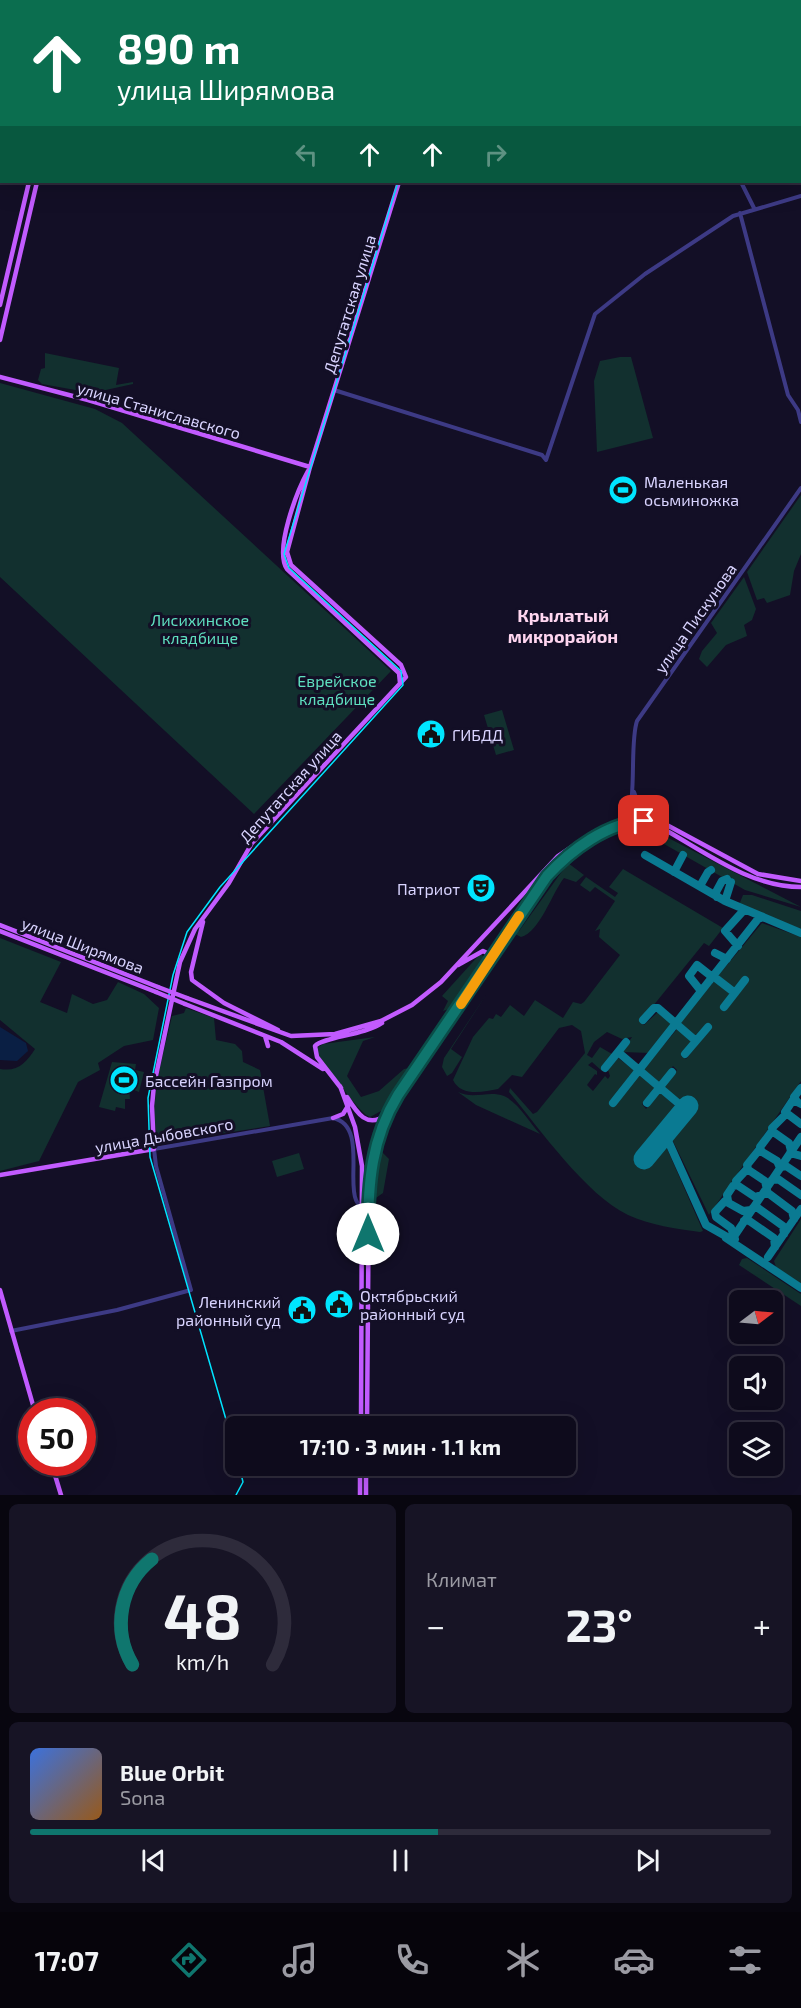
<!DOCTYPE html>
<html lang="ru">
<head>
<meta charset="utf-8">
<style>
	body { margin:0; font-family:"Exo 2",sans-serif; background:#171425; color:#f1f3f6; height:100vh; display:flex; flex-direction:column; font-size:22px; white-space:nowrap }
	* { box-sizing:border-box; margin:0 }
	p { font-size:20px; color:#9b9ba3 }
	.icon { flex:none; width:33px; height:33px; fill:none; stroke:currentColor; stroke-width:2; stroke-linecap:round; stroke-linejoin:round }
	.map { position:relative; height:1495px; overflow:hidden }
	.sheet { display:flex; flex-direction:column; gap:9px; padding:9px; background:#08060f; flex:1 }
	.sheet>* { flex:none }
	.hud { position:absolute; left:0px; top:0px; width:801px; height:183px; box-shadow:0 6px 24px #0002,0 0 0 2px #2e2b3b; background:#0b6e4f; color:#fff; overflow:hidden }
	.needle { width:39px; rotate:74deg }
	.buttons { position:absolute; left:729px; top:1290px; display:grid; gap:12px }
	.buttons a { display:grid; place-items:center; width:54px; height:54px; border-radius:9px; background:#0e0b1c; box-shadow:0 6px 24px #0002,0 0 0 2px #2e2b3b; font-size:30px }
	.speed { position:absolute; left:18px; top:1398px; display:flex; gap:12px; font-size:30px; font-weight:700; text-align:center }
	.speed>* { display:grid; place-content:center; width:78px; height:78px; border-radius:50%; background:#0e0b1c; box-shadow:0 6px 24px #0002,0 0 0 2px #2e2b3b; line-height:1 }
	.speed .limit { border:9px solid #d22; background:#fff; color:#111 }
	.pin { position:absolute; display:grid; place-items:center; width:51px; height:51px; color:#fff; margin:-26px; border-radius:12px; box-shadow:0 3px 9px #0006 }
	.me { position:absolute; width:66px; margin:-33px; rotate:0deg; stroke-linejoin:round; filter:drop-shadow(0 0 4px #0008) }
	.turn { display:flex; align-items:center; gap:21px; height:126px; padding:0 18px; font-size:27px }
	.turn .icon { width:78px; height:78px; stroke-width:2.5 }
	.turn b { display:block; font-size:42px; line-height:51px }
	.lanes { display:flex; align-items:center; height:57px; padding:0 18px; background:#0003; justify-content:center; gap:30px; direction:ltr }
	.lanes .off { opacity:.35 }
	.big { font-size:45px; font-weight:700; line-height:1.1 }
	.sheet .tile { flex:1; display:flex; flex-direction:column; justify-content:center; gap:9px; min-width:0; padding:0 21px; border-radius:9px; background:#171425 }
	.sheet .dial { align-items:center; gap:0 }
	.dial svg { height:156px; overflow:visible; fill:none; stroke:#2e2b3b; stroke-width:7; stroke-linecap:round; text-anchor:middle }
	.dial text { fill:#f1f3f6; stroke:none }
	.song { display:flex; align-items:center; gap:18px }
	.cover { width:72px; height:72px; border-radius:9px; background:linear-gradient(135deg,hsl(220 70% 55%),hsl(30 70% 35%)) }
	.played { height:6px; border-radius:3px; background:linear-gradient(90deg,#0f766e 55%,#2e2b3b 55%) }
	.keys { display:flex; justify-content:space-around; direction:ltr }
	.heat { display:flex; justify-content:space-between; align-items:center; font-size:33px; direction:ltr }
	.sheet .tiles { flex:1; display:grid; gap:9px; grid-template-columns:1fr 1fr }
	.tile:last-child { grid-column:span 2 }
	.trip { position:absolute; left:225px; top:1416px; width:351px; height:60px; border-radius:9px; background:#0e0b1c; box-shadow:0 6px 24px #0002,0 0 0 2px #2e2b3b; font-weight:700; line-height:60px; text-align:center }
	.tab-bar { display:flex; height:96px; justify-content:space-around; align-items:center; background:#06040b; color:#9b9ba3 }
	.tab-bar .icon { width:42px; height:42px }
	.tab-bar .selected { color:#0f766e }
	.tab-bar b { font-size:27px; color:#f1f3f6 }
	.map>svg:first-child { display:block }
	.green { fill:#12302f }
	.water { fill:#0a1f44 }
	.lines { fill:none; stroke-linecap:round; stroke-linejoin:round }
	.taxiway { stroke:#0a7a92; stroke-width:8 }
	.runway { stroke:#0a7a92; stroke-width:21 }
	.minor { stroke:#3d3a85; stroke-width:4 }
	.major { stroke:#c25bff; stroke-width:4.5 }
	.tram { stroke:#00e5ff; stroke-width:1.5 }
	.major-bridge { stroke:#c25bff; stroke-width:4.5 }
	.route-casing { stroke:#0a4d48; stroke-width:15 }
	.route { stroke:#0f766e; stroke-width:10 }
	.slow { stroke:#f59e0b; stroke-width:10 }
	.labels { text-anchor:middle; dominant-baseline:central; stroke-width:6; stroke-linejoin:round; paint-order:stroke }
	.street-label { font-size:16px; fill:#d9d4ff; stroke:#130f26 }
	.poi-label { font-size:16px; fill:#d9d4ff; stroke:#130f26; text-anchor:start }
	.park-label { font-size:16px; fill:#5fe0c0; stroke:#130f26 }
	.neighbourhood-label { font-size:18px; font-weight:bold; fill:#ffd6f0; stroke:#130f26 }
</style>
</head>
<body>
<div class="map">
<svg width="801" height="1495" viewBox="0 0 801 1495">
	<rect width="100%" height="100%" fill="#130f26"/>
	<path class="green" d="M 45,353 L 119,368 L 116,385 L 133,382 L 133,384 L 92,393 L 42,384 L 38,380 L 41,369 L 45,368 Z
		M 620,357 L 631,357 L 653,438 L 597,452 L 594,381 L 600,361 Z
		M 0,383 L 95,409 L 122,423 L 391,671 L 254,814 L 0,577 Z
		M 801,495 L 801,554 L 794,571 L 790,595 L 767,603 L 764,598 L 757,600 L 747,572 Z
		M 744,577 L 756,609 L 752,620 L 744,625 L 747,636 L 726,645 L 707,667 L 699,659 L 702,651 L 717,633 L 711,623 Z
		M 502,710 L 514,750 L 496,755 L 484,715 Z
		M 653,830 L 801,907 L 745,890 L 650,836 Z
		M 568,863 L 584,875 L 576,882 L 564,878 C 552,893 540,932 521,937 L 513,933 L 516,929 L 519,931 Z
		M 623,869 L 723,928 L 709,946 L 704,943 L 640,1022 L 644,1025 L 658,1012 L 671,1023 L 672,1026 L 650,1053 L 622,1052 L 632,1037 L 622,1039 L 607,1032 L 594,1042 L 587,1055 L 592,1058 L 600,1047 L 612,1054 L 602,1071 L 592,1062 L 588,1065 L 597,1071 L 597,1075 L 595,1074 L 587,1085 L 593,1091 L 605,1076 L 608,1079 L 610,1076 L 608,1070 L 618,1058 L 635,1071 L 610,1106 L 639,1074 L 655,1088 L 642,1104 L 646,1109 L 660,1092 L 677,1108 L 639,1156 L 639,1159 L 649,1164 L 665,1144 L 703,1231 L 700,1232 C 677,1229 650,1225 628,1215 C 585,1194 540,1129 509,1092 L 510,1088 L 533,1114 L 537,1112 L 585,1053 L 581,1031 L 572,1025 L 559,1028 L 522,1077 L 512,1075 L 498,1089 C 483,1092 461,1097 453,1080 L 473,1037 L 489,1018 L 493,1019 L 496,1014 L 501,1017 L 510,1005 L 524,1016 L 535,1000 L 563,1018 L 573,1002 L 581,1004 L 584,1002 L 620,955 L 599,937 L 600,929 L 595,931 L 615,901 L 595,887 L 590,892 L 580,885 L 586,877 L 615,897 L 618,893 L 609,887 Z
		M 743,895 L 752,895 L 801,911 L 801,929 L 739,905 Z
		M 762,923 L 801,937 L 801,1081 L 709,1215 L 671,1137 L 697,1104 L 691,1099 L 685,1107 L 663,1088 L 677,1070 L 673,1066 L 658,1084 L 642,1071 L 678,1028 L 693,1041 L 681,1056 L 686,1059 L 712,1027 L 707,1024 L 696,1038 L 680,1022 L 715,980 L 732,992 L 720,1008 L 725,1011 L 749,980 L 745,977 L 734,990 L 717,977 Z
		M 0,938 L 61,962 L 40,1002 L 67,1013 L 72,994 L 93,1004 L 107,1000 L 118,982 L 144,994 L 159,1008 L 153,1040 L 124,1046 L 98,1063 L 100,1070 L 78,1082 L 39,1161 L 0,1171 L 0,1069 C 18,1072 26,1063 35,1049 L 0,1020 Z
		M 480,954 L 487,959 C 475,976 464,1006 443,1011 L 448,1001 L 442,996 Z
		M 486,995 L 451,1049 L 462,1057 L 452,1073 L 447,1076 L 442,1067 L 444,1058 Z
		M 186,1008 L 214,1018 L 216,1040 L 235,1044 L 242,1051 L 243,1062 L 260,1070 L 270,1126 L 160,1143 C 145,1110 165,1050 172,1016 L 184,1013 Z
		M 375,1037 L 363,1041 L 347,1076 L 361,1097 L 379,1091 L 404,1069 L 414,1067 L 383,1110 L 370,1117 C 360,1115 328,1067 318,1056 L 317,1048 L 323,1044 Z
		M 112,1062 L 136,1064 L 135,1070 L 144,1072 L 139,1092 L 129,1088 L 130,1099 L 125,1099 L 125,1109 L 116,1107 L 115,1111 L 99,1107 Z
		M 458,1092 C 474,1100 488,1090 504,1096 C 518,1102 530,1123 540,1134 L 476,1105 Z
		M 382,1152 L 389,1159 L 383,1193 L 373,1200 L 372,1175 L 377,1153 Z
		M 299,1153 L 304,1169 L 277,1177 L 272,1161 Z
		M 801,1219 L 801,1284 L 776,1267 L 774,1261 Z
		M 747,1258 L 801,1294 L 801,1306 L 739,1265 L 742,1259 Z"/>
	<path class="water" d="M 0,1027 L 26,1043 L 28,1051 L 17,1061 L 0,1060 Z"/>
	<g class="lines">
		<path class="taxiway" d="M 645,855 L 725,901 L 801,933
			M 674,872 L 683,855
			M 700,886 L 708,872 L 711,870
			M 717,897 L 716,892 L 722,881 L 727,879
			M 725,901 L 731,882
			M 738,946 L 725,931 L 744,910
			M 715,953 L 727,959
			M 713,976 L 735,993
			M 701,991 L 689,976 L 697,965 L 711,976 L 710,980
			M 724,1007 L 745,980
			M 643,1020 L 654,1008 L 658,1008 L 696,1041
			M 618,1052 L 626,1042
			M 685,1054 L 708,1027
			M 605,1068 L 618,1052 L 685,1109
			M 796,1100 L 794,1097 L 801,1088
			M 613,1103 L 758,919 L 763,917
			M 647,1103 L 672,1072
			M 801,1104 L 793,1100 L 785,1112 L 801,1124
			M 773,1132 L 772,1128 L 786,1114
			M 665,1134 L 706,1225 L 729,1238 L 735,1235 L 801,1137
			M 761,1150 L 760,1147 L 772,1131 L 789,1143 L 791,1151
			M 790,1153 L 801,1156
			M 781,1167 L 786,1166 L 801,1176
			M 748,1169 L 747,1165 L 759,1150 L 777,1161 L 780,1168
			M 772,1180 L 778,1179 L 801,1195
			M 737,1185 L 736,1181 L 747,1169 L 765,1181 L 767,1190
			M 728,1201 L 727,1195 L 733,1186 L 737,1185 L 755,1197 L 768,1193 L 792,1211 L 794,1219
			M 753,1208 L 758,1208 L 783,1226 L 784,1234
			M 744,1221 L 748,1220 L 774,1238 L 775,1247
			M 726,1238 L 801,1288
			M 735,1239 L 731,1228 L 716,1217 L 715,1212 L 725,1201 L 743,1211 L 751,1210
			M 768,1257 L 801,1209"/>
		<path class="runway" d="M 644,1159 L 688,1106"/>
		<path class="minor" d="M 277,0 L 278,2
			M 270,2 L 272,0
			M 741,182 L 754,208
			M 740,213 L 788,395 L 798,410 L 801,422
			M 334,390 L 542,455 L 546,460 L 595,314 L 645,274 L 733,216 L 801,196
			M 634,792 L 640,808 L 651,817
			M 625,818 C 638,806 629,744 637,721 L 801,488
			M 11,1331 L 117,1310 L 191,1290 L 156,1166 L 154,1149 L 333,1118 C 366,1125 347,1180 356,1200 C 357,1203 360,1205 361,1208"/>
		<path class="major" d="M 619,0 L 621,2
			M 72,2 L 73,0
			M 81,2 L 81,0
			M 631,2 L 633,0
			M 0,305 L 29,182
			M 0,340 L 37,182
			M 0,377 L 88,400 L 310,467
			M 308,471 C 297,491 274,550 287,569 L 399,673 L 400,683
			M 203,922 L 191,972 L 192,980 L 224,1003 L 278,1030
			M 0,925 L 158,987
			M 0,931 L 156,992
			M 458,965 L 483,951 L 489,954 L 490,960
			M 187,998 L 291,1036 L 335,1034 L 381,1021 L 412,1005 L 441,982 L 558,856 L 592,833 L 625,818 L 652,817 L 758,874 L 801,881
			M 185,1004 L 281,1042 L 323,1069
			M 265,1036 L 268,1046
			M 340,1086 L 355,1127 L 362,1166 L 361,1426
			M 341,1088 L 317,1057 L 315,1046 C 323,1037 365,1035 382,1023
			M 347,1097 C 357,1113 367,1129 386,1115
			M 333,1118 L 343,1114 L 348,1106
			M 0,1175 L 154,1149 L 152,1106 L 154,1085 L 180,962 L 195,929 L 229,883 L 252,843 L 406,677 L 401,665 L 291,565 L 287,552 L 310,467 L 399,182
			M 0,1290 L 35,1412
			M 367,1426 L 369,1178 L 379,1137 L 398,1095 L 547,876 C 572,849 622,808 660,827 C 704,851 749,887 801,887
			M 51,1462 L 61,1495
			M 360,1495 L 360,1466
			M 366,1495 L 366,1466"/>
		<path class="tram" d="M 278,0 L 280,2
			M 629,2 L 631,0
			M 236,1454 L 150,1157 L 148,1098 L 173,975 L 187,932 L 220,887 L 403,685 L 401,671 L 289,568 L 284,554 L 398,182
			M 236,1495 L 243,1482 L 239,1466"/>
		<path class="major-bridge" d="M 158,987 L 187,998
			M 156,992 L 185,1004"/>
	</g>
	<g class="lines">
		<g class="route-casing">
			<path id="route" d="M 368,1234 C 368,1184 371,1139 398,1095 L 547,876 C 571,850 608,822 644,821"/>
		</g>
		<use href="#route" class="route"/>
		<path class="slow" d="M 461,1004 L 519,916"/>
	</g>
	<defs>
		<g id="stadium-disc" transform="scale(1.5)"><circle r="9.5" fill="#00e5ff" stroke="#130f26"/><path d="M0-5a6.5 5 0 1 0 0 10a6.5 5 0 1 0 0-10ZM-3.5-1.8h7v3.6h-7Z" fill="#111"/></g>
		<g id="civic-disc" transform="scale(1.5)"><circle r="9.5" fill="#00e5ff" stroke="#130f26"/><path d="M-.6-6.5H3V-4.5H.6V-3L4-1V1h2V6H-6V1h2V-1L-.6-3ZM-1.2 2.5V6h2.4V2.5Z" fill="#111"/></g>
		<g id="theatre-disc" transform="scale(1.5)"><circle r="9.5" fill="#00e5ff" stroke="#130f26"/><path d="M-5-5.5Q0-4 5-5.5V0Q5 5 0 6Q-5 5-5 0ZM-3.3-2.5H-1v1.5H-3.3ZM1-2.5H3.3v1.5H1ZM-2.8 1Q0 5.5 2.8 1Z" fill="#111"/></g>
	</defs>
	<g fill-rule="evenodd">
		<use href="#stadium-disc" x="623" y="490"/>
		<use href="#civic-disc" x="431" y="734"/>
		<use href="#theatre-disc" x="481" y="888"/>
		<use href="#stadium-disc" x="124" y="1080"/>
		<use href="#civic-disc" x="339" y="1304"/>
		<use href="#civic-disc" x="302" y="1310"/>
	</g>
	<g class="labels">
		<g class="street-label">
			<text transform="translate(349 304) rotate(-73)">Депутатская улица</text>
			<text transform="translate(159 410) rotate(16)">улица Станиславского</text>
			<text transform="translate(695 618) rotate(-55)">улица Пискунова</text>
			<text transform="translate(290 786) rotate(-48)">Депутатская улица</text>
			<text transform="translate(83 945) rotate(21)">улица Ширямова</text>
			<text transform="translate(164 1135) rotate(-10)">улица Дыбовского</text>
		</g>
		<g class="poi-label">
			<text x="644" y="481">Маленькая<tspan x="644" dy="18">осьминожка</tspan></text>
			<text x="452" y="734">ГИБДД</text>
			<text x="460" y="888" text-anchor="end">Патриот</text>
			<text x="145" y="1080">Бассейн Газпром</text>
			<text x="360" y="1295">Октябрьский<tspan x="360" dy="18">районный суд</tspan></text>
			<text x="281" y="1301" text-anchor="end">Ленинский<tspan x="281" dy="18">районный суд</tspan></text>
		</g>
		<g class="park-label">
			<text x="200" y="619">Лисихинское<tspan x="200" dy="18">кладбище</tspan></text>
			<text x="337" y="680">Еврейское<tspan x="337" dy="18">кладбище</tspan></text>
		</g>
		<g class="neighbourhood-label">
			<text x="563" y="615">Крылатый<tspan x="563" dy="21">микрорайон</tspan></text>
		</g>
	</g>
</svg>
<div class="buttons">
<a><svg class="needle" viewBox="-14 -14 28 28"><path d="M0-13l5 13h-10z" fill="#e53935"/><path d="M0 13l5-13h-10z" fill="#9b9ba3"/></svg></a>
<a><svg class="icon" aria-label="sound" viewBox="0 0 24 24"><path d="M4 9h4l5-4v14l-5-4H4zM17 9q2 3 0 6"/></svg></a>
<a><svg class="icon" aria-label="layers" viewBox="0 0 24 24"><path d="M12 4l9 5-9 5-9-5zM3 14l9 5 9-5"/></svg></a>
</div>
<div class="speed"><div class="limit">50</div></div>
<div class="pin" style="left:644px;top:821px;background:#d93025"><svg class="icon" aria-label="arrive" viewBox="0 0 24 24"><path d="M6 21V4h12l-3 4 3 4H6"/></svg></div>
<svg class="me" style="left:368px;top:1234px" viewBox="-20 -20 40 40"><circle r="19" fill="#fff"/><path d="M0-13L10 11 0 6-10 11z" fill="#0f766e"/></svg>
<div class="trip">17:10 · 3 мин · 1.1 km</div>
<div class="hud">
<div class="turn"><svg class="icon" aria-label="ahead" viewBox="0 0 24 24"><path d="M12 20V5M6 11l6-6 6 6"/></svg><div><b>890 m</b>улица Ширямова</div></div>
<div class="lanes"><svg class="icon off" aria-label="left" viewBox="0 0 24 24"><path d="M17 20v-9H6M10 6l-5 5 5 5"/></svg><svg class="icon" aria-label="ahead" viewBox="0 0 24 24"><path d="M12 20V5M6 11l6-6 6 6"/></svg><svg class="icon" aria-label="ahead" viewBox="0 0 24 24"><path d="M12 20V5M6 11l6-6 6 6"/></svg><svg class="icon off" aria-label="right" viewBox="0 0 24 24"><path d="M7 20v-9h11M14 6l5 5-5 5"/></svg></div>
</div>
</div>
<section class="sheet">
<div class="tiles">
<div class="tile dial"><svg viewBox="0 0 100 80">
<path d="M14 69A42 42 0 1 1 86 69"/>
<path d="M14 69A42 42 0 0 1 24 15" stroke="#0f766e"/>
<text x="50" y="56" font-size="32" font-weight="700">48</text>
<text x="50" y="72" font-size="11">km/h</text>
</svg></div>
<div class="tile"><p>Климат</p>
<div class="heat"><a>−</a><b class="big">23°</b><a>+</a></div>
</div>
<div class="tile">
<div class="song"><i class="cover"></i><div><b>Blue Orbit</b><p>Sona</p></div></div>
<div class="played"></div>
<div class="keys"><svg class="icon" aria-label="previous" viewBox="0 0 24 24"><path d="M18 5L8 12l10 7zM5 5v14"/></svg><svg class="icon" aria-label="pause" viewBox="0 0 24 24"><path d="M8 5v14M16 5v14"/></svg><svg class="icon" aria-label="next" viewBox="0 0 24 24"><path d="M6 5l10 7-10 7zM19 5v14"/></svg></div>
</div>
</div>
</section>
<nav class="tab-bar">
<b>17:07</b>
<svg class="icon selected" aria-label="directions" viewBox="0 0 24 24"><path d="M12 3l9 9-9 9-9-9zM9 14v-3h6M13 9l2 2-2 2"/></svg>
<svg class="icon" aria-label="music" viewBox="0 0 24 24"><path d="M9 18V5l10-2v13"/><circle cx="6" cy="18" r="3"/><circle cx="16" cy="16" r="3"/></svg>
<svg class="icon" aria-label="phone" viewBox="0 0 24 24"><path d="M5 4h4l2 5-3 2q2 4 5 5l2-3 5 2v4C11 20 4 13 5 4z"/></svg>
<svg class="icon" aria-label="climate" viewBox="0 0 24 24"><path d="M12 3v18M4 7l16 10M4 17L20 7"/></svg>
<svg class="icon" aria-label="car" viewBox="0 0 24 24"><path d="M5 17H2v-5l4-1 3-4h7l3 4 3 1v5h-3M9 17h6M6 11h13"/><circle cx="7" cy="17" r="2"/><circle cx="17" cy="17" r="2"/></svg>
<svg class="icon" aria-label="filters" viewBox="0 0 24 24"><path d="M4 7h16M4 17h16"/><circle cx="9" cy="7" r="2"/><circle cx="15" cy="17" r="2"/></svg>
</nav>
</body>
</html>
